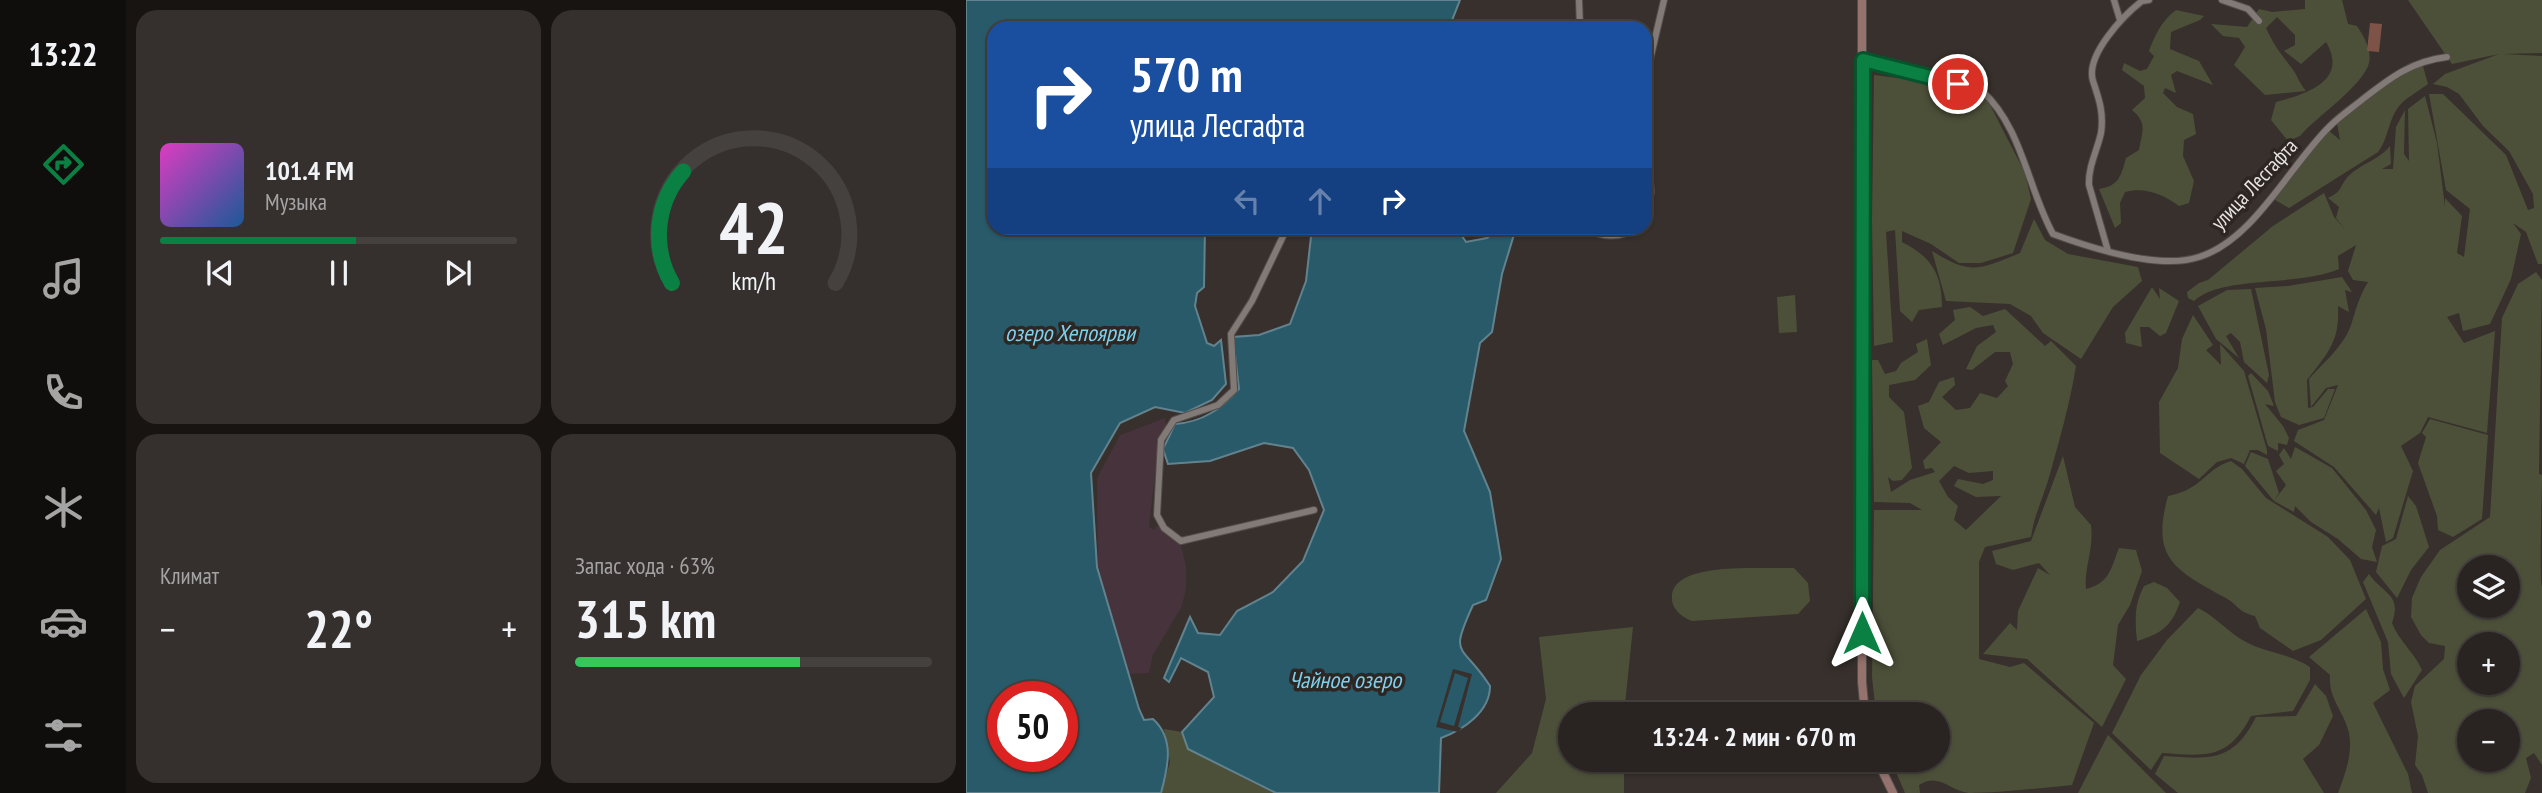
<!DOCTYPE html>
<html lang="ru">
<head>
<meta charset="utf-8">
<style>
	body { margin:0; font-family:"PT Sans Narrow",sans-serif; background:#35302e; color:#f1f3f6; height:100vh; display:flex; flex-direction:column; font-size:26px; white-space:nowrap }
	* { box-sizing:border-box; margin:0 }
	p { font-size:23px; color:#a5a4a5 }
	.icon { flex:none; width:38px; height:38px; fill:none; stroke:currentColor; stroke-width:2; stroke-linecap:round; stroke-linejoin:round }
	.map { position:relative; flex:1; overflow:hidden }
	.details { display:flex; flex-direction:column; gap:10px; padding:10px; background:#171412; width:840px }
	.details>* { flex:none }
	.top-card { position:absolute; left:21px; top:21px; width:665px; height:214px; border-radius:21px; box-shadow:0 2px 5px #0004,0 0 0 2px #45413f; background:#1a4fa0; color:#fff; overflow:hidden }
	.fabs { position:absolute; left:1491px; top:555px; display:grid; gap:14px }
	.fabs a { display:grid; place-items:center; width:63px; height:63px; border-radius:50%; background:#292421; box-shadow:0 2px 5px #0004,0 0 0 2px #45413f; font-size:35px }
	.speed { position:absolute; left:21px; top:681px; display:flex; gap:14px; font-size:35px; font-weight:700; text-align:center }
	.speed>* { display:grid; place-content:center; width:91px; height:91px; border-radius:50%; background:#292421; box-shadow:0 2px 5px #0004,0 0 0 2px #45413f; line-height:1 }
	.speed .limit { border:10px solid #d22; background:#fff; color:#111 }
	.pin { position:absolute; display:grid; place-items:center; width:60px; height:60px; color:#fff; margin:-30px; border:4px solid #fff; border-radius:50%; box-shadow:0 2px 7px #0007 }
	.me { position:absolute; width:77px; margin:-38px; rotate:0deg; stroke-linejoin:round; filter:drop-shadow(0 0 5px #0008) }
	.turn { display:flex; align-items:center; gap:24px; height:147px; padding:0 28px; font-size:32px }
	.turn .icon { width:91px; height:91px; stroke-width:2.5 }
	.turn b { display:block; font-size:49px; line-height:60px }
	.lanes { display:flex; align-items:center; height:66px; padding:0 28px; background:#0003; justify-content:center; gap:35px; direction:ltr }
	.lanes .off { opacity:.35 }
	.big { font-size:52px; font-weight:700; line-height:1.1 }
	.details .widget { flex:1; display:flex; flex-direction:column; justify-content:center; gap:10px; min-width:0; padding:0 24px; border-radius:21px; background:#35302e }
	.details .dial { align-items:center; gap:0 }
	.dial svg { height:182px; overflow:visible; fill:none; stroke:#45413f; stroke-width:7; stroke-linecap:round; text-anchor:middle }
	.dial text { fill:#f1f3f6; stroke:none }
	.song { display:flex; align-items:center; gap:21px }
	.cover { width:84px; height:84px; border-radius:10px; background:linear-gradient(135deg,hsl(310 70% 55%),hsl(210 70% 35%)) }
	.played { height:7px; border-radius:4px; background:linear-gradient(90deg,#0b8043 55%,#45413f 55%) }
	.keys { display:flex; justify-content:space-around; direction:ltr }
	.heat { display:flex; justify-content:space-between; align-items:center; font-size:38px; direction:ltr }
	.charge { height:10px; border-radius:5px; background:linear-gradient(90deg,#34c759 63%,#45413f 0) }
	.details .tiles { flex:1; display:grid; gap:10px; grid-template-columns:repeat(2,1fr) }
	.trip { position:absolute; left:592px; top:702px; width:392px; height:70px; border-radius:35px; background:#292421; box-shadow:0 2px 5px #0004,0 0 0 2px #45413f; font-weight:700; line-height:70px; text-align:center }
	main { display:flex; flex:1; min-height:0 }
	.tab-bar { display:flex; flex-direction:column; width:126px; justify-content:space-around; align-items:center; background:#100e0d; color:#a5a4a5 }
	.tab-bar .icon { width:49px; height:49px }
	.tab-bar .selected { color:#0b8043 }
	.tab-bar b { font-size:32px; color:#f1f3f6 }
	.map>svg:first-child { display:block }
	.industrial { fill:#46333b }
	.green { fill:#4d5039; fill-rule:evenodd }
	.water { fill:#285a6a; stroke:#62838e; stroke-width:2; fill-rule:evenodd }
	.pier { fill:#37302c; fill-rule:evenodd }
	.building { fill:#7d5347 }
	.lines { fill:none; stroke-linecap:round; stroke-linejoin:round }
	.minor-casing { stroke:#534d4a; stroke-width:8 }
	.secondary-casing { stroke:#534d4a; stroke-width:10 }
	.minor { stroke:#827a76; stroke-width:6 }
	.secondary { stroke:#95726e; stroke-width:8 }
	.route-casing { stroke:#07532c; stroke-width:18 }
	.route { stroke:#0b8043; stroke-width:12 }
	.labels { text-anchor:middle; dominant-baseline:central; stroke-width:7; stroke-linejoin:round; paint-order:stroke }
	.street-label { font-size:21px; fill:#e8e4e1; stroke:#2d2623 }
	.water-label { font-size:23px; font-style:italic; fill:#7ed1ec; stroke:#2d2623 }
</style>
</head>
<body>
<main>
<nav class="tab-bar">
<b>13:22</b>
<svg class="icon selected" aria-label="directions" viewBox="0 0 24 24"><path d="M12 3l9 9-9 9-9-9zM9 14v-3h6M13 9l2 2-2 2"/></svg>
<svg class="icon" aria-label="music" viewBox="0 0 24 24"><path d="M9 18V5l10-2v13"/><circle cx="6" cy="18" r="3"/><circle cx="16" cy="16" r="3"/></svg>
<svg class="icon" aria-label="phone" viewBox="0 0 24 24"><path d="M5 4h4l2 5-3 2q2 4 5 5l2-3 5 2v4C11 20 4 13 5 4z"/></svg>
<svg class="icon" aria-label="climate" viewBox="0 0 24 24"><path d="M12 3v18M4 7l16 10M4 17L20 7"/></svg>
<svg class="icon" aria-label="car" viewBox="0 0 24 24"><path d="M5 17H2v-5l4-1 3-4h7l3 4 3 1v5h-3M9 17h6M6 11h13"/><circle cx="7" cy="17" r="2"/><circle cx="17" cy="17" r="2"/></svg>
<svg class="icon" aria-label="filters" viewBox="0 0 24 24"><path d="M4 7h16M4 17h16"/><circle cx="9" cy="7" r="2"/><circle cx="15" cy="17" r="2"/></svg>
</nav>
<section class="details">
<div class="tiles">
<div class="widget">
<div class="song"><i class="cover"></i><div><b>101.4 FM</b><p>Музыка</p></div></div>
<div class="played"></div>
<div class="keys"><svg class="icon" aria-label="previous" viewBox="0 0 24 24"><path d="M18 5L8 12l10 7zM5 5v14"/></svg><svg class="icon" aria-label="pause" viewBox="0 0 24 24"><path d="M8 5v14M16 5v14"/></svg><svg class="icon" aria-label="next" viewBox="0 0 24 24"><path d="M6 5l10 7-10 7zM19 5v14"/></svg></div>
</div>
<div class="widget dial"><svg viewBox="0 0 100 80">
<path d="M14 69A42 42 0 1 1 86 69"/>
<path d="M14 69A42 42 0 0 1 19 20" stroke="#0b8043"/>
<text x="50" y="56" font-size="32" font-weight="700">42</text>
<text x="50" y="72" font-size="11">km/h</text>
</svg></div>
<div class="widget"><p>Климат</p>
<div class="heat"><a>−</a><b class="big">22°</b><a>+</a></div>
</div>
<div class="widget"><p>Запас хода · 63%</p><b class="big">315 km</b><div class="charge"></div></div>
</div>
</section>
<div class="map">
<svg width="1576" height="793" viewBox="0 0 1576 793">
	<rect width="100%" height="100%" fill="#37302c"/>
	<path class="industrial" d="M 199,418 L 200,426 L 193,439 L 183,527 L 188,530 L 190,526 L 196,528 L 214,542 L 220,566 L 220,589 L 216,606 L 187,655 L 183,673 L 163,674 L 132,567 L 131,478 L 154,435 Z"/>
	<path class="green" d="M 1339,0 L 1376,0 L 1382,24 L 1391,26 C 1398,37 1406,50 1403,63 C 1397,86 1351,116 1334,136 L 1322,141 L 1305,120 L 1310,102 C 1340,94 1383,81 1360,42 L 1335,64 L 1318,51 L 1329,45 L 1329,35 L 1311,17 L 1300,28 C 1309,47 1313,51 1325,67 C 1331,74 1333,83 1340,91 L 1299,95 L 1268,65 L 1279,47 L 1273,38 L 1257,36 L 1245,24 L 1281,27 L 1293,9 L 1306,12 L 1339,9 Z
		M 1442,0 L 1576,0 L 1576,53 L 1536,54 L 1576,56 L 1576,264 L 1572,264 L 1560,232 L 1547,223 L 1555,234 L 1545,279 L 1524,324 L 1497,331 L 1493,313 L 1481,317 L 1498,343 L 1529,331 L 1521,433 L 1462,417 L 1454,433 L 1435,446 L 1447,471 L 1427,538 L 1420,542 L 1413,508 L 1410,515 L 1368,467 L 1328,441 L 1332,430 L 1358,420 L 1372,385 L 1360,388 L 1345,407 L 1343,379 C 1357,363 1378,346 1385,325 C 1390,309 1393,297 1402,282 L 1387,280 L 1382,271 L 1390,245 L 1372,256 L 1373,269 C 1332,287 1255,275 1228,301 L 1222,298 L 1221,292 L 1233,283 L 1242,280 L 1307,226 L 1358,193 L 1368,217 L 1380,230 L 1370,218 L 1373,207 L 1362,198 C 1376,191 1372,190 1380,179 C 1391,165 1412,161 1424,146 L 1425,164 L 1416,169 L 1427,169 L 1430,127 L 1439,110 L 1438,154 L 1443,161 L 1442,109 L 1459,96 L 1471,143 L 1479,207 L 1479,198 L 1496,216 L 1491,253 L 1498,257 L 1504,209 L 1480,190 L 1463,94 L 1477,94 L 1540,155 L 1562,210 L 1568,208 L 1567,194 L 1543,151 L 1517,126 L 1493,94 L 1481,87 L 1467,84 L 1479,74 L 1533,54 L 1486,64 Z
		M 1210,10 L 1238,16 L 1234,20 L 1205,32 L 1204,49 L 1233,61 L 1247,85 L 1211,71 L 1205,75 L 1210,93 L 1199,88 L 1197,93 L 1211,107 L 1227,114 L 1230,134 L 1218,140 L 1217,156 L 1228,181 L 1223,203 L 1213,206 C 1196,194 1179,187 1159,192 L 1154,203 L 1155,223 L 1149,228 L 1133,189 C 1153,186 1155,176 1160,158 L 1173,150 C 1176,132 1182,123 1166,110 L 1179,98 L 1178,86 L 1156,70 L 1158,63 L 1174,71 L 1181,69 L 1188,56 L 1183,51 C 1189,35 1196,20 1210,10 Z
		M 1456,63 L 1462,84 C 1453,91 1441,97 1434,105 C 1422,119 1423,138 1412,152 L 1323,208 L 1304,197 L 1324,169 L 1362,130 L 1374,140 L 1371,123 L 1418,84 Z
		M 908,75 L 993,86 L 1021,99 L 1059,173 L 1065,199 L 1047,253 L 1015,263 L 993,263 L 965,244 L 936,231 L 936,242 C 965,257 976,273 976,307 L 953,310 L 946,322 L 934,311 L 929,230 L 920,232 L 927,342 L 908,346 L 906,220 Z
		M 1068,219 L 1079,240 L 1102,254 L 1172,267 L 1176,281 L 1147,307 L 1115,359 L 1077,333 L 1065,316 L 1044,304 L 980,301 L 966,251 C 1004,275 1013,270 1054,253 Z
		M 1570,272 L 1576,280 L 1573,474 L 1576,475 C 1576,491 1573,581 1576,587 L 1576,765 L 1568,753 L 1560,758 L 1565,778 L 1559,793 L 1462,793 L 1456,775 L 1449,765 L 1452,736 L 1445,702 L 1449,686 L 1478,659 L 1479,646 L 1463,643 L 1455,635 L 1445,617 L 1446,598 L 1455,577 L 1474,550 L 1524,517 L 1536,318 L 1552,284 ZM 1503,567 L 1542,567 L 1542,606 L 1503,606 ZM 1503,644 L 1542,644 L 1542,682 L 1503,682 ZM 1503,721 L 1542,721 L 1542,760 L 1503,760 Z
		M 1376,277 L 1386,292 L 1379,290 L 1383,312 L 1372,306 C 1374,341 1362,353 1341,380 L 1342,408 L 1347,407 L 1362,389 L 1369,389 L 1358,418 L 1333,425 L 1315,417 L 1309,402 L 1300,329 L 1289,288 L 1322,286 Z
		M 1186,287 L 1194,299 L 1193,288 L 1213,301 L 1200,333 L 1194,336 L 1183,327 L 1174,327 L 1176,347 L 1160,343 L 1159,333 Z
		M 1285,289 L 1303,375 L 1301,383 L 1278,362 L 1274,342 L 1265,333 L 1260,336 L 1273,358 L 1250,339 L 1232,306 L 1261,290 Z
		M 829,295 L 831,332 L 813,333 L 811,297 Z
		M 1004,307 L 1017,316 L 1039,309 L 1079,346 L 1085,341 L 1110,366 C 1104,403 1094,438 1084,474 C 1078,496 1068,515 1065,537 L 1019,547 L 1013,562 L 1013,659 L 1044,667 L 1058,663 L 1128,723 L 1106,785 C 1077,788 1031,793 1003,793 C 984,791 973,772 953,785 L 954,793 L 939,793 L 925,760 L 971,760 L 971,714 L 910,714 L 906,677 L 908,510 L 956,510 L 944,503 L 908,502 L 906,360 L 912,360 L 919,374 L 930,371 L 935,363 L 952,352 L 950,344 L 961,339 L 965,365 L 949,380 L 923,385 L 923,397 L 938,412 L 946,468 L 936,480 L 927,481 L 922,477 L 925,492 L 944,480 L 969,472 L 966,468 L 959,469 L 957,461 L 975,442 L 958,428 L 952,406 L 963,402 L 973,382 L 988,377 L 989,385 L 976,397 L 990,410 L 1004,408 L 1014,393 L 1031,398 L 1042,386 L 1039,381 L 1047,364 L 1044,352 L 1029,352 L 1006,370 L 1000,369 L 1011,346 L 1030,332 L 1027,325 L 1010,328 L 977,345 L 973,334 L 989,320 L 987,310 ZM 988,466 L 1003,473 L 1027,471 L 1027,480 L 1017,484 L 992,479 L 988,486 L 1010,497 L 1035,496 L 1000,530 L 988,520 L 992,506 L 982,497 L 973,481 Z
		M 1227,315 L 1247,345 L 1240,350 L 1255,365 L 1254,344 L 1278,371 L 1301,450 L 1301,455 L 1292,450 L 1284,450 L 1278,464 L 1265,458 L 1251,462 L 1233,479 L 1194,453 L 1193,402 L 1212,368 L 1216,339 Z
		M 1285,373 L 1302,391 L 1308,406 L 1299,404 L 1317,426 L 1323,438 L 1321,445 L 1312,443 L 1312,451 L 1302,446 L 1282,376 Z
		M 1464,419 L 1522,435 L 1516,519 L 1487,537 L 1472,530 L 1471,516 L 1452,463 L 1460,437 L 1456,433 Z
		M 1329,447 L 1366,468 L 1400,510 L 1410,530 L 1406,547 L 1411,562 L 1395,559 L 1372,539 L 1345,522 L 1329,506 L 1328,512 L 1308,501 L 1320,485 L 1310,471 L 1318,464 L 1313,455 L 1318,448 L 1325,459 Z
		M 1285,452 L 1302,459 L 1313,493 L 1308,501 L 1279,466 Z
		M 1097,456 L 1109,507 L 1125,525 C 1128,550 1118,567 1120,589 C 1144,583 1145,568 1153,548 L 1170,550 L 1176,571 L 1164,605 L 1152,625 L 1147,665 L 1160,679 L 1136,727 L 1061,659 L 1017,654 L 1044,623 L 1051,630 L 1052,611 L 1072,568 L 1084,575 L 1073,563 L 1047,570 L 1030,564 L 1026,551 L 1065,541 Z
		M 1265,461 L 1276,469 L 1300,498 L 1362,537 L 1384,560 L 1400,599 L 1355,640 L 1327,651 L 1294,628 L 1289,616 C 1271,612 1272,604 1258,597 C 1207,569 1185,557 1202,496 C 1238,489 1237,470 1265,461 Z
		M 1442,496 L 1450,506 L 1463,547 L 1445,570 L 1431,598 L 1410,572 L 1416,546 L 1430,539 Z
		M 815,568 L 828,568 L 842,583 L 844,601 L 832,614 L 726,621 C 716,617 705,609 706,597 C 706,562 790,569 815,568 Z
		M 1403,574 C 1418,595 1436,594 1426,623 C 1433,641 1448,652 1456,670 L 1438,698 L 1425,674 L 1422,642 L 1397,582 Z
		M 1188,582 L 1201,588 L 1214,602 C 1206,626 1195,634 1171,641 C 1169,620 1168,605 1178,586 Z
		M 1232,608 C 1251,617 1263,634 1282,643 C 1302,653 1325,654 1344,667 L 1344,680 L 1327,711 L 1285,716 C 1262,760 1240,756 1196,753 L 1185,770 L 1146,733 L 1175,675 L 1201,640 Z
		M 1400,609 L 1415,642 L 1417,669 L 1424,690 L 1407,703 L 1442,774 L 1446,793 L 1372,793 C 1379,774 1387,754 1383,733 C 1378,711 1362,699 1364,675 L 1343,657 Z
		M 667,627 L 658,714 L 604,714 L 604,760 L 658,760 L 658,793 L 530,793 L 566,753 L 580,699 L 573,637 Z
		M 1349,684 L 1360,696 L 1367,716 L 1353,745 L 1337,759 L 1358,793 L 1212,793 L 1189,774 L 1198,756 C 1243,759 1267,763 1290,717 L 1330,716 Z
		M 198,729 L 216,732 L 222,749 L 310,793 L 195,793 L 204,762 Z
		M 1142,735 L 1200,793 L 1112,793 Z"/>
	<path class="water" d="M 0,0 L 494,0 L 483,28 L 28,28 L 28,228 L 239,228 L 238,287 L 231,293 L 229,306 L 241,343 L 248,346 L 255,340 L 260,384 L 246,400 L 219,413 L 189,407 L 154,423 L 125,473 L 131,567 L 173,709 L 178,720 L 187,719 C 209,739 202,767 195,793 L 0,793 ZM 37,696 L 96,696 L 96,756 L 37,756 Z
		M 346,228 L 468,228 L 468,231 L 494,233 L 500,242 L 521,238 L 533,228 L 550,228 L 536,274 L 526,332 L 514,343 L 498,431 L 524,492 L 535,559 L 520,600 L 507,605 C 482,659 496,642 524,686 C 524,712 497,730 475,738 L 473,793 L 310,793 L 222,749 L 216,732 L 248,697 L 242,672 L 215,658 L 203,682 L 198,678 L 224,617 L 232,633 L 254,635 L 271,611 L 307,592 L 337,561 L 358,510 L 343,470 L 327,448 L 298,443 L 244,461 L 202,464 L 197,449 L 209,424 C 237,422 255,409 273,389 L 267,337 L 293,335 L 324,324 L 340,281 Z"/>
	<path class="pier" d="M 487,669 L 506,674 L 492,727 L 496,728 L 492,732 L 470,727 ZM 489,673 L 502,678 L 488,726 L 474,722 Z"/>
	<path class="building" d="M 1404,23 L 1416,24 L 1413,52 L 1401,51 Z"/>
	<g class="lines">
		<g class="minor-casing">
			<path id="minor" d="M 613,0 L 614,28
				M 1148,0 L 1154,20
				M 1256,0 L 1282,9 L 1293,21
				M 896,60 L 1016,91 C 1056,127 1062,189 1087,234 C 1125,248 1194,270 1233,257 C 1288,240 1324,165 1364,126 C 1374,116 1386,108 1397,99 C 1424,78 1446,61 1481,57
				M 679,81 L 698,0
				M 679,131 L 685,192 L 679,214
				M 321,228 L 286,301 L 265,334 L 268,390 L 252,405 L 208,420 L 195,440 L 191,515 L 198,528 L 215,541 L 348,510
				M 620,228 C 637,238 654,238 670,228
				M 1142,251 L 1123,185 C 1122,167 1131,151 1135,133 C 1138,113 1133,99 1127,81 C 1119,55 1158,15 1176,1 L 1183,0"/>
		</g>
		<g class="secondary-casing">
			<path id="secondary" d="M 896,0 L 896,682 L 899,714
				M 911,760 L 927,793"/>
		</g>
		<use href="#minor" class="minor"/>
		<use href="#secondary" class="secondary"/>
	</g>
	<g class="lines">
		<g class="route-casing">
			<path id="route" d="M 896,633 L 897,60 L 992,84"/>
		</g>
		<use href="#route" class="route"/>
	</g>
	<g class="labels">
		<g class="street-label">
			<text transform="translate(1288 184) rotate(-47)">улица Лесгафта</text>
		</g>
		<g class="water-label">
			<text x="104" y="332">озеро Хепоярви</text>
			<text x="379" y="679">Чайное озеро</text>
		</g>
	</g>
</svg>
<div class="fabs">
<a><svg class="icon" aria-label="layers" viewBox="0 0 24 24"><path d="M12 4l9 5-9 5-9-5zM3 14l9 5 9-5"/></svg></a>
<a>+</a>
<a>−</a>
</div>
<div class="speed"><div class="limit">50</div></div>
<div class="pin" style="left:992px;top:84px;background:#d93025"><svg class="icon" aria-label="arrive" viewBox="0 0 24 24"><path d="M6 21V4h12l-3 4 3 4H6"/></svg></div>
<svg class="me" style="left:896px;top:633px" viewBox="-20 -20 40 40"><path d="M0-17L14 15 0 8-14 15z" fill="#0b8043" stroke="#fff" stroke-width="4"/></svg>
<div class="trip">13:24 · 2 мин · 670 m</div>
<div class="top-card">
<div class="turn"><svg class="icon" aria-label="right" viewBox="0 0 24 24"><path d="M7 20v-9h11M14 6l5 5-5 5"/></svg><div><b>570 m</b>улица Лесгафта</div></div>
<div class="lanes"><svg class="icon off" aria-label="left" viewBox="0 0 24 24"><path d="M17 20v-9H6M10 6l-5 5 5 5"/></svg><svg class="icon off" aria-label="ahead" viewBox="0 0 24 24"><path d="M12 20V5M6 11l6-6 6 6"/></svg><svg class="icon" aria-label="right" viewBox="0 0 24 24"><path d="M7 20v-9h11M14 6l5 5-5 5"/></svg></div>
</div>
</div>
</main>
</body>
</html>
